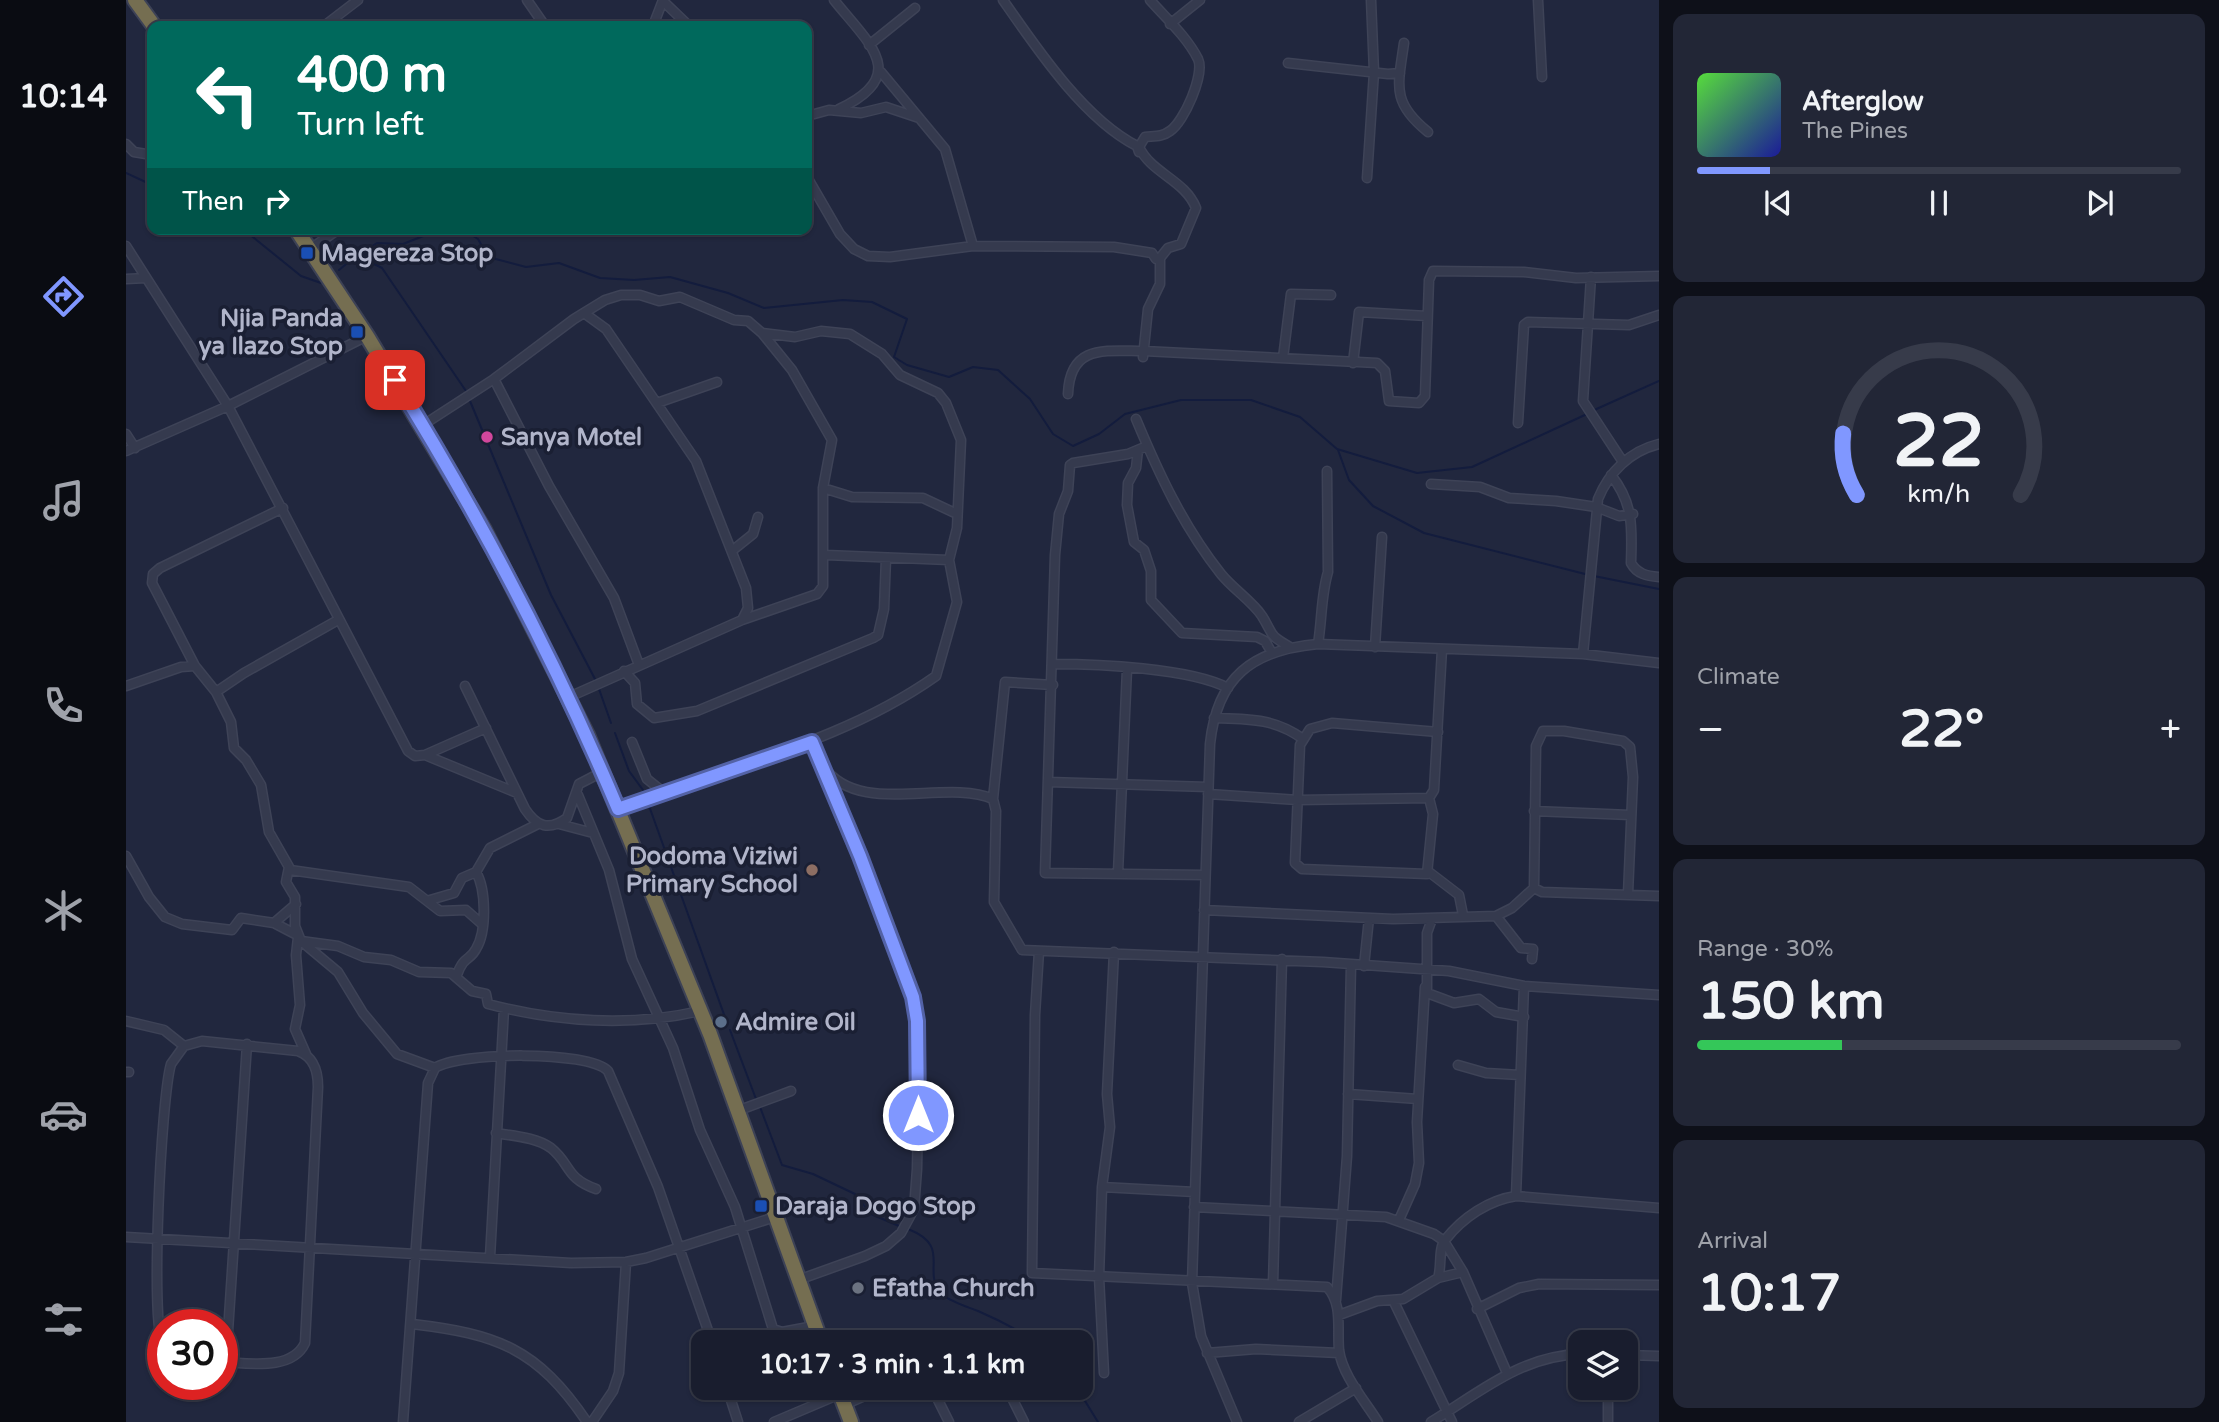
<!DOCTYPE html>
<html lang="en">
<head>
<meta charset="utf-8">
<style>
	body { margin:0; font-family:"Varela Round",sans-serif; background:#222636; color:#f1f3f6; height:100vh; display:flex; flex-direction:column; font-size:26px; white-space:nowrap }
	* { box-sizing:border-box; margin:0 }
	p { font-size:23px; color:#9fa2aa }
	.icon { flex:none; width:38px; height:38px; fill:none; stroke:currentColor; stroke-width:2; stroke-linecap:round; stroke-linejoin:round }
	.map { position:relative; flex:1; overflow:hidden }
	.sheet { display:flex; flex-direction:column; gap:14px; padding:14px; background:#0e1019; width:560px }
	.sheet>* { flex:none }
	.banner { position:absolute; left:21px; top:21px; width:665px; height:214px; border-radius:14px; box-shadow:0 2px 5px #0004,0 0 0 2px #373b4a; background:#00695c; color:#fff; overflow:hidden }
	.buttons { position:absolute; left:1442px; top:1330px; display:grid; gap:14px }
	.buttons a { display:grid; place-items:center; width:70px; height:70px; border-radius:14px; background:#191d2e; box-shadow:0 2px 5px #0004,0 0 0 2px #373b4a; font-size:35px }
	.speed { position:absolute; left:21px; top:1309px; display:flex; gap:14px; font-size:35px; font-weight:700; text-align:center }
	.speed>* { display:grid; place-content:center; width:91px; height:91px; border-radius:50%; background:#191d2e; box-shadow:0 2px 5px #0004,0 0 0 2px #373b4a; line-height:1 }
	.speed .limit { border:10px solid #d22; background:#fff; color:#111 }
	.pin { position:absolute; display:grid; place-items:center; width:60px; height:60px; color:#fff; margin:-30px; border-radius:14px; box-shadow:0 4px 10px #0006 }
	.me { position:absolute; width:77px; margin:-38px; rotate:0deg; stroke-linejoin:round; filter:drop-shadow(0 0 5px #0008) }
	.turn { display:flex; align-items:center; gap:24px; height:147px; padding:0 35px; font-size:32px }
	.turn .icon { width:91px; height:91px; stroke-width:2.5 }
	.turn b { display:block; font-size:49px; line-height:60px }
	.then { display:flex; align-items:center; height:66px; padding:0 35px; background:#0003; gap:14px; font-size:26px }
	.big { font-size:52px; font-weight:700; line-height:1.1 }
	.sheet .card { flex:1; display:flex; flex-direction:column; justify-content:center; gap:10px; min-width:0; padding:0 24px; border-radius:14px; background:#222636 }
	.sheet .dial { align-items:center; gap:0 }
	.dial svg { height:182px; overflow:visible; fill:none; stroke:#373b4a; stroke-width:7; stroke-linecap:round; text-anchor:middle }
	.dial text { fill:#f1f3f6; stroke:none }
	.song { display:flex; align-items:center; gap:21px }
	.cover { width:84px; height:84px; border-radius:10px; background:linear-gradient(135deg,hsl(110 70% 55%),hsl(240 70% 35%)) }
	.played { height:7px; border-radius:4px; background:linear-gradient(90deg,#8097ff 15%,#373b4a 15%) }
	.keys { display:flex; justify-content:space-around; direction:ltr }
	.heat { display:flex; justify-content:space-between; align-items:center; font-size:38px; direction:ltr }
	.charge { height:10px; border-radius:5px; background:linear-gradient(90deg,#34c759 30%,#373b4a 0) }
	.trip { position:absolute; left:565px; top:1330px; width:402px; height:70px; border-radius:14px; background:#191d2e; box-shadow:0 2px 5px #0004,0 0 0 2px #373b4a; font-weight:700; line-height:70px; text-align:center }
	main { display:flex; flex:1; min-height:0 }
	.dock { display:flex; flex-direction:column; width:126px; justify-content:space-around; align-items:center; background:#0a0c12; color:#9fa2aa }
	.dock .icon { width:49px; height:49px }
	.dock .current { color:#8097ff }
	.dock b { font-size:32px; color:#f1f3f6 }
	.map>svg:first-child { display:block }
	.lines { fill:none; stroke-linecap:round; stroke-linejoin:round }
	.stream { stroke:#131c3d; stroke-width:2 }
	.street-casing { stroke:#3e4357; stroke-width:11 }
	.highway-casing { stroke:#3d4256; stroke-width:18 }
	.street { stroke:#353a4e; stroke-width:8 }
	.highway { stroke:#756e51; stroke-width:14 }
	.route-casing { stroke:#5362a6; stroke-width:18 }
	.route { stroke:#8097ff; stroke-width:12 }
	.transit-dot { fill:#1a4fb4; stroke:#1a1f33; stroke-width:2.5 }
	.hotel-dot { fill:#d1479c; stroke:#1a1f33; stroke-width:2.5 }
	.education-dot { fill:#8d6e63; stroke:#1a1f33; stroke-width:2.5 }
	.service-dot { fill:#5c6f8a; stroke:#1a1f33; stroke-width:2.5 }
	.worship-dot { fill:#6b7280; stroke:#1a1f33; stroke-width:2.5 }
	.labels { text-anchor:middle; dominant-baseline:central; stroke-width:7; stroke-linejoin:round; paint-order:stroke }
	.poi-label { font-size:24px; font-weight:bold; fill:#b1b5ca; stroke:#1a1f33; text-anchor:start }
</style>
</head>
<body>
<main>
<nav class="dock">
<b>10:14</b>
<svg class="icon current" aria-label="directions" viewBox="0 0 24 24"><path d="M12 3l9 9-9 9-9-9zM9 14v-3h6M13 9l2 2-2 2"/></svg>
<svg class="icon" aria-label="music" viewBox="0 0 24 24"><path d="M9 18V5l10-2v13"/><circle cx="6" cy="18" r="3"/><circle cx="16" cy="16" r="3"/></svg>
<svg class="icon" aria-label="phone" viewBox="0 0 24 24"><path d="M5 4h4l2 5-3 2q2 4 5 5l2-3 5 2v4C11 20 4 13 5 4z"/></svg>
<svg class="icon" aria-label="climate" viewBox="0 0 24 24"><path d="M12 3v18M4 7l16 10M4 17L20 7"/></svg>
<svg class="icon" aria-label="car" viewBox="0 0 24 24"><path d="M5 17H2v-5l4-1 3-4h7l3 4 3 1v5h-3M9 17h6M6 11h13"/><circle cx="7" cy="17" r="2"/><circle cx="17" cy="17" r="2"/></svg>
<svg class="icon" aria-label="filters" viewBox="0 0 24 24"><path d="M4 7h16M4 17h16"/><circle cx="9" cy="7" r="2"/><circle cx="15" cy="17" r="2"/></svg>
</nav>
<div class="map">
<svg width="1533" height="1422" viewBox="0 0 1533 1422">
	<rect width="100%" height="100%" fill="#21273e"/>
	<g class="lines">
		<path class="stream" d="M 0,173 L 26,185
			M 117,229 L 175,276 L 195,283 L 198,281
			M 336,229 L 352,239 L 362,257 L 400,267 L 433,263 L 474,278 L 508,280 L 544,277 L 602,293 L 638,308 L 717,300 L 746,302 L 781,319 L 768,357 L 781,365 L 823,377 L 847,367 L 872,370 L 904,399 L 927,434 L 947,446 L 973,434 L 999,414 L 1055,400 L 1125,400 L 1174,417 L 1211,449 L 1291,473 L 1346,467 L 1461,414
			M 232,255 L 251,243 L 277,244 L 315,229
			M 213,270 L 231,255 L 256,268 L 340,391
			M 344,401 L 425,595 L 469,679
			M 1466,411 L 1533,381
			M 1212,450 L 1223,480 L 1247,506 L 1298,533 L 1463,575
			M 1468,576 L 1533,589
			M 473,689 L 485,723
			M 489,733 L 503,771 L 517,790
			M 522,803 L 600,1020
			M 604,1030 L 630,1099
			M 634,1107 L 656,1165 L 687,1174 L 729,1194 L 745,1214 L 773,1226
			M 782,1229 C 828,1247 793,1272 817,1295 C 825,1302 842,1307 852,1311 C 873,1320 892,1330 911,1342
			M 951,1388 L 972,1422"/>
		<g class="street-casing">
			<path id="street" d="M 401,0 L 419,26
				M 708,0 C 743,44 785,75 713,109
				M 877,0 C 911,49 958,119 1011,146 L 1013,152
				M 1024,0 C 1040,18 1061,37 1072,59 C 1079,74 1058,122 1044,131 C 1036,137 1029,136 1019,137 L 1013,147 C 1025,173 1059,180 1070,208 L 1055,244 L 1042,248 L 1034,258
				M 1412,0 L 1416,77
				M 537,1 L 563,26
				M 1044,24 L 1074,0
				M 198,26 L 232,0
				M 527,26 L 537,0
				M 1278,43 C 1272,86 1265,102 1302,132
				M 743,45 L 789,8
				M 1162,63 L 1262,74 L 1274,73
				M 755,72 L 819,149 L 847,246
				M 681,116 L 703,110 L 735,113 L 760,107 L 793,118
				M 0,144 L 8,152 L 26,155
				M 681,177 L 714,234 L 728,249 L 742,256 L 764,257 L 847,246 L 988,247 L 1026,253 L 1030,259 L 1034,258 L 1034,284 L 1022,309 L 1017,357
				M 1241,178 L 1248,72 L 1245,0
				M 0,246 L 102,406 L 282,751 L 289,756 L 299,755 L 360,728
				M 184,249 L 213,229
				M 1465,277 L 1457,401 L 1497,462
				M 0,279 L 20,278
				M 458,313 L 480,329 L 570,461 L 620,588 L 622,608 L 616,620
				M 1157,358 L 1165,294 L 1205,295
				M 1227,363 L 1233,312 L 1301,316
				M 368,379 L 423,486 L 488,598 L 513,665
				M 942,394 C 944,344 979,351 1018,351 L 1251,363 L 1259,371 L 1263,401 L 1293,403 L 1299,396 L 1303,280 L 1307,271 L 1398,272 L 1450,278 L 1533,276
				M 531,403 L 591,382
				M 1010,419 C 1033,474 1057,526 1095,574 C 1107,589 1126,601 1136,616 C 1148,635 1141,634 1164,647
				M 1392,423 L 1398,325 L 1402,322 L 1503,325 L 1533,315
				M 297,425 L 368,379 L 448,319 L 479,300 L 495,295 L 514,295 L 533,301 L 554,297 L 608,320 L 622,321 L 636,333 L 669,337 L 695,331 L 724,334 L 756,354 L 774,375 L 812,393 L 820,403 L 835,440 L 831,528 L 823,560 L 831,602 L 810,676 C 714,744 599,766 492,809
				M 0,434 L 9,448
				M 1021,446 L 1002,454 L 947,463 L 944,465 L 942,491 L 933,514 L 929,555 L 919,873 L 1079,875
				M 1012,450 L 1010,468 L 1002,483 L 1001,505 L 1008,542 L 1018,550 L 1025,571 L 1025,600 L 1056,633 L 1131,637 L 1139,641 L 1146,653
				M 0,451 L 102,406 L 241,336
				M 1485,475 C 1508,504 1506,528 1505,563 C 1511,574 1521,576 1533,577
				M 1305,484 L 1354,487 L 1383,498 L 1430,501 L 1470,507 L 1493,516 L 1507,514
				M 697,488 L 726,497 L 797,498 L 831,514
				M 157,508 L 34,568 L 27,574 L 26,583 L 69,666 L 90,692 L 105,722 L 108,748 L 120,760 L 135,785 L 143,832 L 163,867 L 160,882 L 169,897 L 169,926 L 175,941 L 212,972 L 237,1013 L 271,1054 L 309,1068
				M 607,550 L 627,534 L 632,517
				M 700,555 L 823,560
				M 1192,644 C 1196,620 1195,595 1202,572 L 1201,471
				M 1249,647 L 1256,537
				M 1457,654 L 1472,499 C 1483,472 1504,451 1533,444
				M 928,664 C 971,664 1064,668 1102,688
				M 498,671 L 509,683 L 511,704 L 528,718 L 571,711 L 747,638 L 752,635 L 758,609 L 760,558
				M 0,686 L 55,667 L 69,666
				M 339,686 L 399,809 C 411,827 423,831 441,818 L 453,784 L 476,772
				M 90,692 L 118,673 L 212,620
				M 443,697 L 616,620 L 691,594 L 697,586 L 697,488 L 706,440 L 666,370 L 636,333
				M 1088,718 C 1121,719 1149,718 1177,739
				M 506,742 L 521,779 L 536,791
				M 686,742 C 690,750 692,759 697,766 C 733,818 819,778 867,799 L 870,811 L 868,902 L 896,950 L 1197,962 L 1323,971 L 1398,986 L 1533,995
				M 299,755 L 391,793
				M 923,782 L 1082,787
				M 1082,794 L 1172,800 L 1303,798 L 1308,790 L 1316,649
				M 452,795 L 483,870 L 506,959 L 547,1048 L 574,1130 L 609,1207 L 647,1329 L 656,1332 L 688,1326
				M 1303,798 L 1307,814 L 1301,874 L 1176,869 L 1169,863 L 1174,745 L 1184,729 L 1206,723 L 1312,732
				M 867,799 L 879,682 L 927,685
				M 1408,811 L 1504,815
				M 433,824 L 467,833
				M 0,856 L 23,897 L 39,917 L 56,924 L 106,930 L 115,918 L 148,923 L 170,904
				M 164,870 L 283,887 L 314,911 L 340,910 L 357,925
				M 1303,872 L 1333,895 L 1337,915
				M 992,873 L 1001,669
				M 1502,894 L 1507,777 L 1504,747 L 1497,741 L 1438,731 L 1417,731 L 1410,746 L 1408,888 L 1416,892 L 1533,896
				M 304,900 L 328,893 L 336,878 L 350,872 L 364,848 L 412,824
				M 1078,910 L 1267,919 L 1370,916 L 1386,908 L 1408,888
				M 1370,916 L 1395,948 L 1407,949 L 1406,959
				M 1306,919 L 1301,933 L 1301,993 L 1328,1003 L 1353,999 L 1370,1012 L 1398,1017
				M 148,923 L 171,935
				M 172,937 L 170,955 L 174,1005 L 169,1029 L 180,1054
				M 175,941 L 212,946 L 238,957 L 265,960 L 293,972 L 325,973 L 346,991 L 360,994 L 362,1004 C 430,1022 505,1027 574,1011
				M 913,951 L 909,1015 L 906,1273 L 1201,1287 C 1217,1304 1211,1329 1213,1350 C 1216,1375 1239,1401 1252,1422
				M 1238,966 L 1243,918
				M 331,975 C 338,955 344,961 350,949 C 361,931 360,889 350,872
				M 0,1021 L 38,1030 L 58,1046
				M 1332,1065 L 1360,1073 L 1394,1075
				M 0,1072 L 3,1072
				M 1222,1094 L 1292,1099
				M 611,1111 L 665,1091
				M 370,1133 C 387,1136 410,1137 425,1148 C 445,1164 439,1178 470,1189
				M 976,1187 L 1069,1192
				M 1390,1196 L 1398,986
				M 1068,1207 L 1260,1217 L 1308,1234 L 1318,1241 L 1337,1272 L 1381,1373
				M 1273,1220 L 1289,1184 L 1293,1163 L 1291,1122 L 1299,987
				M 0,1237 L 445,1263 L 500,1262 L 520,1258 L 649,1217
				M 364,1257 L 378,1009
				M 1312,1278 C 1316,1267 1312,1249 1319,1240 C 1337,1217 1363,1200 1390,1196 L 1533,1208
				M 672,1280 L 739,1256 L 760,1246 L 775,1233 L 788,1209 L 791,1169 L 793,1064 L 787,997 L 698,767
				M 1147,1284 L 1156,959
				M 1210,1300 L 1221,1156 L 1225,965
				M 1268,1302 L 1326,1422
				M 1351,1309 L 1393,1288 L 1413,1284 L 1533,1285
				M 1213,1315 L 1251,1301 L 1277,1299 L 1312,1278 L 1337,1272
				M 286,1324 C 371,1334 411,1348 461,1422
				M 37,1346 C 24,1321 35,1098 45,1064 L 58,1046 L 76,1041 L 172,1051 C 188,1057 192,1071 192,1087 L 179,1343 C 166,1371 123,1363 96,1362
				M 1081,1353 L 1130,1349 L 1213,1353
				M 1500,1355 L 1533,1356
				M 100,1362 L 121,1044
				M 978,1373 L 973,1277 L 976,1187 L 984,1127 L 981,1094 L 988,952
				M 601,1388 L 612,1422
				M 806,1388 L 823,1422
				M 881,1388 L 898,1422
				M 718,1405 L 757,1388
				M 277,1422 L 302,1083 L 309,1068 C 333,1052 462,1050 482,1071 L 532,1187 L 586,1342
				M 466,1422 L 487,1391 L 493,1373 L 500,1262
				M 648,1422 L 714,1394
				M 1111,1422 L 1075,1336 L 1066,1283 L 1084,744 C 1091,677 1126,650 1192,644 L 1457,654 L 1533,663
				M 1173,1422 L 1230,1388
				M 1305,1422 C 1354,1392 1395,1356 1454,1354
				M 1482,1422 L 1482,1388"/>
		</g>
		<g class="highway-casing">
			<path id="highway" d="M 9,0 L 28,26
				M 170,229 L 241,336 L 358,530 L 461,735 L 584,1034 L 695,1342
				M 712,1388 L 725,1422"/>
		</g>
		<use href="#street" class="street"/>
		<use href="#highway" class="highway"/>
	</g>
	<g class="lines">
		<g class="route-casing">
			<path id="route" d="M 269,380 C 354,517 429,660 492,809 L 686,742 L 734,856 L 787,997 L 791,1021 L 792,1115"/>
		</g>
		<use href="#route" class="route"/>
	</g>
	<g class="transit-dot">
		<rect x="174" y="246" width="14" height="14" rx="3.5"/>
		<rect x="224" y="325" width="14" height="14" rx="3.5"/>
		<rect x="628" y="1199" width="14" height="14" rx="3.5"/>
	</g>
	<circle class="hotel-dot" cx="361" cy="437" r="7"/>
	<circle class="education-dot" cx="686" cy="870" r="7"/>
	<circle class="service-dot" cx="595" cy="1022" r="7"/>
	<circle class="worship-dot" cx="732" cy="1288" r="7"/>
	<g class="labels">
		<g class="poi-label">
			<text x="195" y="253">Magereza Stop</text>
			<text x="217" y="318" text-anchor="end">Njia Panda<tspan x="217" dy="28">ya Ilazo Stop</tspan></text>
			<text x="375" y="437">Sanya Motel</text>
			<text x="672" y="856" text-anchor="end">Dodoma Viziwi<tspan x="672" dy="28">Primary School</tspan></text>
			<text x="609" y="1022">Admire Oil</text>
			<text x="649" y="1206">Daraja Dogo Stop</text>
			<text x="746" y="1288">Efatha Church</text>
		</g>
	</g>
</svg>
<div class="buttons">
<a><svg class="icon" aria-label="layers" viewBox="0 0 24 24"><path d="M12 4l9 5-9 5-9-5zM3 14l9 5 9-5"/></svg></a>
</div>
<div class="speed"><div class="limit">30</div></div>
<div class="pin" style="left:269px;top:380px;background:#d93025"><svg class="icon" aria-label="arrive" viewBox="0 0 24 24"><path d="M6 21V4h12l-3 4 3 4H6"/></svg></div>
<svg class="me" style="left:792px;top:1115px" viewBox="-20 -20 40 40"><circle r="17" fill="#8097ff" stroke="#fff" stroke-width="3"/><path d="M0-11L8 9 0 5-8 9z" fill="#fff"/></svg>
<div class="trip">10:17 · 3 min · 1.1 km</div>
<div class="banner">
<div class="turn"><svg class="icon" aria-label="left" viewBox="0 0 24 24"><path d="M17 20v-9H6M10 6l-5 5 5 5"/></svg><div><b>400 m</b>Turn left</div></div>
<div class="then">Then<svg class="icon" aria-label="right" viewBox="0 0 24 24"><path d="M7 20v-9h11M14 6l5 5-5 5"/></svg></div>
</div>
</div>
<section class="sheet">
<div class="card">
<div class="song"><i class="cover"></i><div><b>Afterglow</b><p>The Pines</p></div></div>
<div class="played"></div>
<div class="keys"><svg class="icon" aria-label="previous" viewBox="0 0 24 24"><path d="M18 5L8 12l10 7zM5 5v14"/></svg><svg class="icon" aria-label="pause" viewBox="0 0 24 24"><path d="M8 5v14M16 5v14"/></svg><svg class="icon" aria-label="next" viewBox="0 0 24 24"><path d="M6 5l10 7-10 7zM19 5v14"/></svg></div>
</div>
<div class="card dial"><svg viewBox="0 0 100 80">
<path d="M14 69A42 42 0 1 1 86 69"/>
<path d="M14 69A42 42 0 0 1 8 42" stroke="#8097ff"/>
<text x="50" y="56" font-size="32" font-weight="700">22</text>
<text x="50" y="72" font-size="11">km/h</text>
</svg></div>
<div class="card"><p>Climate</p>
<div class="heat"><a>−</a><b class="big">22°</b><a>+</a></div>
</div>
<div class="card"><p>Range · 30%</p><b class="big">150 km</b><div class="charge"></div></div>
<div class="card"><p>Arrival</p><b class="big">10:17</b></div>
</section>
</main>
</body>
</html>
